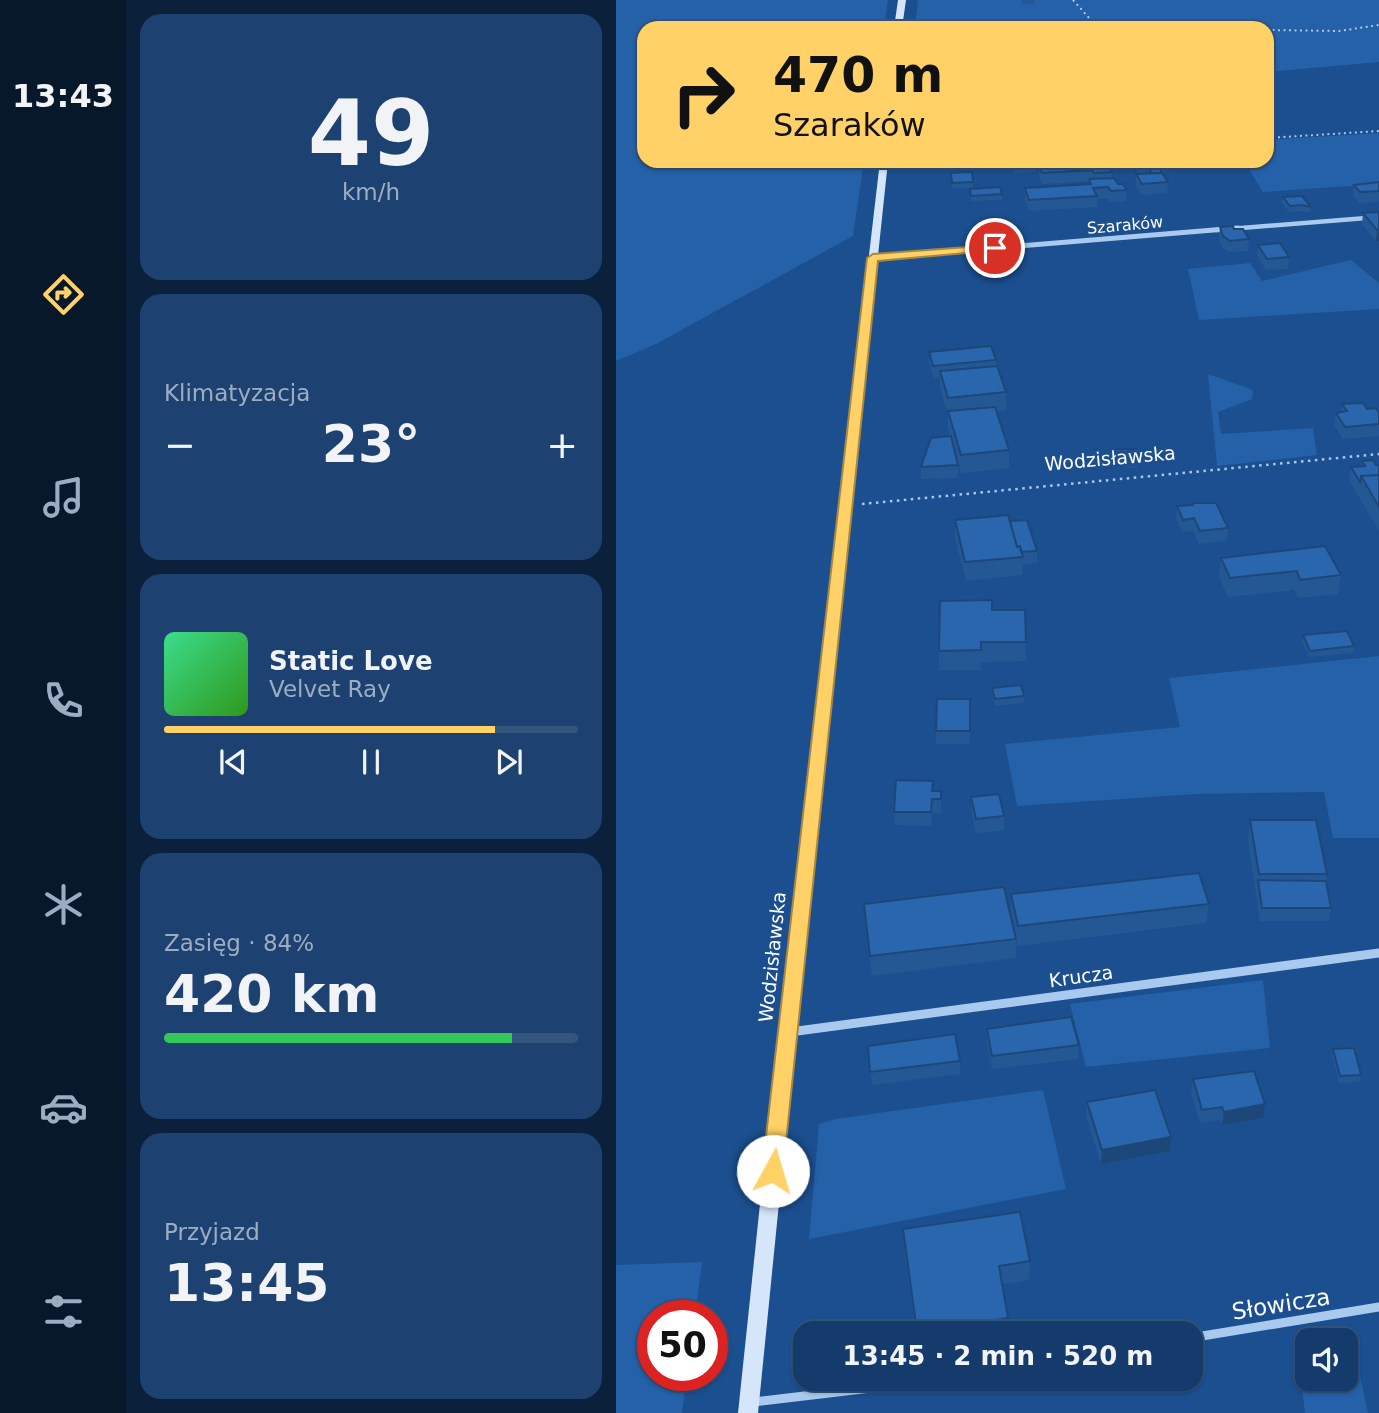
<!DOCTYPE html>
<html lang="pl">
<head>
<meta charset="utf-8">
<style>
	body { margin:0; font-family:"DejaVu Sans",sans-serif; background:#1d4271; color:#f1f3f6; height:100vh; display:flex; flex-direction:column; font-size:26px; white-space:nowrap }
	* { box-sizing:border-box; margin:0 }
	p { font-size:23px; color:#9dadc1 }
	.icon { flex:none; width:38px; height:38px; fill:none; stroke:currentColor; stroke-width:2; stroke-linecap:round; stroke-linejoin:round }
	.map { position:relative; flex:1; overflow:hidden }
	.drawer { display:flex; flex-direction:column; gap:14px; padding:14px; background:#0b203b; width:490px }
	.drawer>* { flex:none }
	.hud { position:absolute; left:21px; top:21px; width:637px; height:147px; border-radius:21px; box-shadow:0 2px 5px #0004,0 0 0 2px #33557e; background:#ffd166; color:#111; overflow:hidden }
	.buttons { position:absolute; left:679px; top:1328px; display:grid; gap:14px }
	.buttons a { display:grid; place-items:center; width:63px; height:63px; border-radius:14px; background:#143b6b; box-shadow:0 2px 5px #0004,0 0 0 2px #33557e; font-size:35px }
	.speed { position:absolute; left:21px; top:1300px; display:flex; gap:14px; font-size:35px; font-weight:700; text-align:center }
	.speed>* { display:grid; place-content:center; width:91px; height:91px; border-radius:50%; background:#143b6b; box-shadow:0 2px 5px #0004,0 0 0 2px #33557e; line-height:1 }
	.speed .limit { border:10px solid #d22; background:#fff; color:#111 }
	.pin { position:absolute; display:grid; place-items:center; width:60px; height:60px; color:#fff; margin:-30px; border:4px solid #fff; border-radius:50%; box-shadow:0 2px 7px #0007 }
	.me { position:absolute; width:77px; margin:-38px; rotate:6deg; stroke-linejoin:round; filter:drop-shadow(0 0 5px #0008) }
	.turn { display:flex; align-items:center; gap:24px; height:147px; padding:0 21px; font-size:32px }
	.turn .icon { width:91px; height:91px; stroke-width:2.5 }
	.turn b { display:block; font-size:49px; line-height:60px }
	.big { font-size:52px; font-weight:700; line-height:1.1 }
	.drawer .tile { flex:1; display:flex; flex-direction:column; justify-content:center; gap:10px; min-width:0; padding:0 24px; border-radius:21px; background:#1d4271 }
	.drawer .dial { align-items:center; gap:0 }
	.dial b { font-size:91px; line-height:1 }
	.song { display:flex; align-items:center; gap:21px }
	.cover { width:84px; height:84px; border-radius:10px; background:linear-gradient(135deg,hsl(150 70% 55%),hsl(110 70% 35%)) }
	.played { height:7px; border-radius:4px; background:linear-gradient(90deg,#ffd166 80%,#33557e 80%) }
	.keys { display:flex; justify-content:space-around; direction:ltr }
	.heat { display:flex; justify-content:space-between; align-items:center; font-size:38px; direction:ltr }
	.charge { height:10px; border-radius:5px; background:linear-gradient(90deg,#34c759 84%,#33557e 0) }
	.trip { position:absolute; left:177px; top:1321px; width:410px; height:70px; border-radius:21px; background:#143b6b; box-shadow:0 2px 5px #0004,0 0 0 2px #33557e; font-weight:700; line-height:70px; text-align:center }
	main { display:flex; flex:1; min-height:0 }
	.tabs { display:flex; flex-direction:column; width:126px; justify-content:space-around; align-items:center; background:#08182b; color:#9dadc1 }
	.tabs .icon { width:49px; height:49px }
	.tabs .on { color:#ffd166 }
	.tabs b { font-size:32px; color:#f1f3f6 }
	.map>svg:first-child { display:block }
	.green { fill:#2461a8; fill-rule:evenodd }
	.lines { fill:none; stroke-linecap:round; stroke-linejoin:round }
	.path-far1 { stroke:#a9c9ee; stroke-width:2; stroke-dasharray:2 3.5; stroke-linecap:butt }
	.path { stroke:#a9c9ee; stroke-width:2.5; stroke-dasharray:2.5 4.5; stroke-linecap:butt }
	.street-far2 { stroke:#a9c9ee; stroke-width:4.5 }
	.street-far1 { stroke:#a9c9ee; stroke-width:5 }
	.street { stroke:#a9c9ee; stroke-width:9 }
	.secondary { fill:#d6e6fa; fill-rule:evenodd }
	.wall { fill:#245895 }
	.shaded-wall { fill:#1d4779 }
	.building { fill:#2a66ad; stroke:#1d4779; stroke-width:2 }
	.route { fill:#ffd166; stroke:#a68842; stroke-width:2 }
	.labels { text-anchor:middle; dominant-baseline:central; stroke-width:7; stroke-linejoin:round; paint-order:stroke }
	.far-street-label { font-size:16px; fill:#fff; stroke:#1b4f8f }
	.street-label { font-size:19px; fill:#fff; stroke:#1b4f8f }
	.near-street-label { font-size:23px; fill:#fff; stroke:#1b4f8f }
</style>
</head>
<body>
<main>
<nav class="tabs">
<b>13:43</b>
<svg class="icon on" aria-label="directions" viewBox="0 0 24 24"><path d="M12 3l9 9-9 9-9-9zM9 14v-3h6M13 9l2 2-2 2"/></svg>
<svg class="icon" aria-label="music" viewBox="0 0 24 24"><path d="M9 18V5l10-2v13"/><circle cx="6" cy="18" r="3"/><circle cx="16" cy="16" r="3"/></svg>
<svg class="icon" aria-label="phone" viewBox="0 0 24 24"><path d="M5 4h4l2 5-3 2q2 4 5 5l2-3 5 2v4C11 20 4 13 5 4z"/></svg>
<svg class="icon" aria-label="climate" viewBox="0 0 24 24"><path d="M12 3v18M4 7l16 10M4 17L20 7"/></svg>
<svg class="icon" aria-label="car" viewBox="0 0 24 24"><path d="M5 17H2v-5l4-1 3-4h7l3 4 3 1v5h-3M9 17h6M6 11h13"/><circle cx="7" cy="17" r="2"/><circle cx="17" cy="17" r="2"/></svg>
<svg class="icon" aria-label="filters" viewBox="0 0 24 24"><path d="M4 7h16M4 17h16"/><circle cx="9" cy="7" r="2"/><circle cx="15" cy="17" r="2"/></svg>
</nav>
<section class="drawer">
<div class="tile dial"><b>49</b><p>km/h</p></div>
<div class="tile"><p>Klimatyzacja</p>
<div class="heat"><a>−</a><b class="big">23°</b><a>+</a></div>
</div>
<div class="tile">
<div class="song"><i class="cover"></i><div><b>Static Love</b><p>Velvet Ray</p></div></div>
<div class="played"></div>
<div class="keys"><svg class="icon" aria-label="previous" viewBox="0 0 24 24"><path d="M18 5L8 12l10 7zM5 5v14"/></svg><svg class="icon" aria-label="pause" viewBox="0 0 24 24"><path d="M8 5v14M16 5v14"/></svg><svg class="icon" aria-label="next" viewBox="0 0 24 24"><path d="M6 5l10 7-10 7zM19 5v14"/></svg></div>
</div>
<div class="tile"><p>Zasięg · 84%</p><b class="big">420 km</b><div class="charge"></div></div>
<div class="tile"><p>Przyjazd</p><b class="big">13:45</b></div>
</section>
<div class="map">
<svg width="763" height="1413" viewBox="0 0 763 1413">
	<rect width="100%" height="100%" fill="#1b4f8f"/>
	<path class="green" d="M 0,0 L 272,0 L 268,28 L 28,28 L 28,161 L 248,161 L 237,236 L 40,344 L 0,361 Z
		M 302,0 L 763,0 L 763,62 L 651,72 L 651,28 L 299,28 Z
		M 763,133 L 763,184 L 647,192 L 628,161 L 651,161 L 651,140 Z
		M 735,260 L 763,283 L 763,309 L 583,320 L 572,269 L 634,263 L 646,281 Z
		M 592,374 L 637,390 L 636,399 L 602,412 L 605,434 L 697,428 L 701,455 L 601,466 Z
		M 763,656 L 763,838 L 717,838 L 708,792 L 580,794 L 401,806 L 389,744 L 564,727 L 553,678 Z
		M 647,980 L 654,1048 L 470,1067 L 454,1004 Z
		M 427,1090 L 450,1189 L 193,1239 L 203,1124 L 220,1119 Z
		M 86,1262 L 79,1316 L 37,1316 L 37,1376 L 71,1376 L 66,1413 L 0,1413 L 0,1265 Z
		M 735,1334 L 752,1413 L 689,1413 L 680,1338 ZM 691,1340 L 730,1340 L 730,1379 L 691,1379 Z"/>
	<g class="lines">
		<path class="path-far1" d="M 457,0 L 482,28
			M 651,30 L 723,31 L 763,25
			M 651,138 L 763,131
			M 282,165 L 332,161"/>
		<path class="path" d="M 246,504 L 763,454"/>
		<path class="street-far2" d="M 601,230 L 763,217"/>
		<path class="street-far1" d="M 257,258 L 622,228"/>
		<path class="street" d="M 174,1032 L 763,953
			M 574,1338 L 763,1307
			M 137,1402 L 331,1379"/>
		<path class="secondary" d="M 282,0 L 290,0 L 286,28 L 278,28 Z
			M 264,161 L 272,161 L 180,1033 L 142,1413 L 122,1413 L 162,1033 Z"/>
	</g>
	<path class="wall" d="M 405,0 L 419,0 L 419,4 L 405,4 Z
		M 396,161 L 418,161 L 420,166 L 420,172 L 399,173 L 396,164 Z
		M 467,161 L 491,161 L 496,172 L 496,178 L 502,184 L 511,190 L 510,201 L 494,202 L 492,198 L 481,199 L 481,207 L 413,211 L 409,199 L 409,188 L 473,184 L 473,181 L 426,184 L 423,176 L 423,165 L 468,162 Z
		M 515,161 L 557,161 L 556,171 L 545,172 L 552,182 L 551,193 L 525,195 L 520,185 L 520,174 L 533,174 L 532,172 L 522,173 Z
		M 335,173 L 357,182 L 357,188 L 336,188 Z
		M 763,182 L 763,202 L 743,203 L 737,196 L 738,185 Z
		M 354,189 L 386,194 L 386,200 L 355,201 Z
		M 667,197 L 695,207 L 695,212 L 685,211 L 673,212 L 666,203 Z
		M 763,212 L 763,241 L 760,241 L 746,224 L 747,213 Z
		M 604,227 L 618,229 L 633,239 L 632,251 L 613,252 L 606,247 L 603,238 Z
		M 642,245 L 673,257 L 672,269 L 650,270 L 641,256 Z
		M 313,352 L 380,360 L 380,366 L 390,392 L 390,410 L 380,411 L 393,450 L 393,468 L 345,473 L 339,452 L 342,465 L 342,478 L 305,479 L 305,467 L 334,436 L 332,429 L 332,414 L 324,388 L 324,378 L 318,378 L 313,363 Z
		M 726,404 L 751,409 L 763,413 L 763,436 L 727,439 L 718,425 L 720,413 L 725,412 Z
		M 498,449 L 522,462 L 522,468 L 499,468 Z
		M 746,461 L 760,465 L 763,465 L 763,531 L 733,480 L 735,467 L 745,466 Z
		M 576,503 L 612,528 L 611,541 L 583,544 L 577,531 L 566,532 L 560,519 L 561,506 L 576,505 Z
		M 339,520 L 394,521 L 421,551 L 421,563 L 407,565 L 406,575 L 350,581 L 339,539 Z
		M 605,558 L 725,575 L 722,594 L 682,598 L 678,590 L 612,597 L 603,577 Z
		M 376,610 L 410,642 L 410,661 L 365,662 L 365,670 L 323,670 L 323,651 Z
		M 687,635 L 738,646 L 737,653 L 693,657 L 686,642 Z
		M 376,688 L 408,696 L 408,703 L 379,706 L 376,694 Z
		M 354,699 L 354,744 L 320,744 L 320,731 Z
		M 317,781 L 317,791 L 325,791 L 325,813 L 316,812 L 315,826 L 279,825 L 278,812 Z
		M 355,797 L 388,816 L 388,830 L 360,833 L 355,811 Z
		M 634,820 L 711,874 L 710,881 L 715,908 L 713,921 L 644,921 L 632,840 Z
		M 395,894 L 593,904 L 590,923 L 401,946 L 400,939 L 400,958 L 256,976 L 248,904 L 394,914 Z
		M 371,1029 L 463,1045 L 462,1059 L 376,1069 L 371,1042 Z
		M 252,1046 L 344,1061 L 344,1074 L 256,1085 Z
		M 717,1049 L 745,1075 L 744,1082 L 723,1083 L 716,1056 Z
		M 577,1079 L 647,1118 L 606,1125 L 604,1120 L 584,1123 L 575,1092 Z
		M 471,1102 L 554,1151 L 485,1164 L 470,1116 Z
		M 287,1229 L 414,1261 L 413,1280 L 386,1284 L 394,1334 L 300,1334 L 288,1248 Z"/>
	<path class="shaded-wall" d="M 761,230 L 763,230 L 763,241 L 760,241 Z
		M 649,1104 L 647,1118 L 606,1125 L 608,1112 Z
		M 555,1137 L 554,1151 L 485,1164 L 486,1150 Z"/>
	<path class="building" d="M 397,161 L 418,161 L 420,166 L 399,167 Z
		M 472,161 L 491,161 L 496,172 L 478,173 L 476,170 L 426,173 L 423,165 L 473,162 Z
		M 543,167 L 546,173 L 535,173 L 533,168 Z
		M 356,172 L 357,182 L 336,183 L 335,173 Z
		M 546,173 L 552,182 L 526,184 L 520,174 Z
		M 498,178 L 502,184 L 507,184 L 511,190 L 495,191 L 492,187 L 477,188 L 481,196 L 413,200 L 409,188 L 475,184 L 473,179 Z
		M 763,182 L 763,191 L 744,192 L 738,185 Z
		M 384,187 L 386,194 L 355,196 L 354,189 Z
		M 686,196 L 695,207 L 686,205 L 674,206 L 667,197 Z
		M 763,212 L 763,230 L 761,230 L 747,213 Z
		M 617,226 L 618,229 L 627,229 L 633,239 L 614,241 L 607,236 L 604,227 Z
		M 664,243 L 673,257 L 651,259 L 642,245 Z
		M 375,346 L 380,360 L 317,366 L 313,352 Z
		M 381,366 L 390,392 L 332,398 L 324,371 Z
		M 747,403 L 751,409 L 760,408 L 763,413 L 763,424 L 729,427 L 720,413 L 731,411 L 726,404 Z
		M 379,407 L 393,450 L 345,455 L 332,411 Z
		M 335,436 L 342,465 L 305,467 L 315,438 Z
		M 498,449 L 521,449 L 522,462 L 500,462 Z
		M 757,460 L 760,465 L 763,465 L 763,475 L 745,476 L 744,482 L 735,467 L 749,466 L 746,461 Z
		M 763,475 L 763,507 L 745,476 Z
		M 576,503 L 600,503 L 612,528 L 584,531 L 578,518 L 567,520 L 561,506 L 577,505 Z
		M 392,515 L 401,547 L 404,546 L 407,557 L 349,562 L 339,520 Z
		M 411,520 L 421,551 L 405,552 L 404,546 L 401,547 L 394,521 Z
		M 709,546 L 725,575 L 684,580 L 681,571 L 614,578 L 605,558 Z
		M 376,600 L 376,610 L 409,610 L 410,642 L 365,642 L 365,650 L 323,651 L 324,601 Z
		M 731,631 L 738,646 L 694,651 L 687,635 Z
		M 405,685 L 408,696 L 379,699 L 376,688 Z
		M 321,699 L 354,699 L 354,731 L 320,731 Z
		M 280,780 L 317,781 L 316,791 L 325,791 L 325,799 L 316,799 L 315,812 L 278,812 Z
		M 383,794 L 388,816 L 360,819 L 355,797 Z
		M 634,820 L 700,820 L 711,874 L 643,874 Z
		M 583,873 L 593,904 L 402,926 L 395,894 Z
		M 642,880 L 710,881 L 715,908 L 646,908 Z
		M 388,887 L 400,939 L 254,956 L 248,904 Z
		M 455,1017 L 463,1045 L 376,1056 L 371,1029 Z
		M 339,1034 L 344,1061 L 254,1072 L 252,1046 Z
		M 738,1048 L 745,1075 L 724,1076 L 717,1049 Z
		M 638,1071 L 649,1104 L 608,1112 L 606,1107 L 586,1110 L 577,1079 Z
		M 539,1090 L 555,1137 L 486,1150 L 471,1102 Z
		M 404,1212 L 414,1261 L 383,1266 L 392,1318 L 301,1332 L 287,1229 Z
		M 392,1325 L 394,1334 L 334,1334 Z"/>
	<path class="route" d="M 379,245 L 383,245 L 383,250 L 262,261 L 167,1171 L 164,1178 L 157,1180 L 149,1178 L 146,1171 L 251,258 L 257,254 Z"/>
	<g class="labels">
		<g class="far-street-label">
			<text transform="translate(509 225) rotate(-5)">Szaraków</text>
		</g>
		<g class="street-label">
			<text transform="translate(494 458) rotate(-5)">Wodzisławska</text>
			<text transform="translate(156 957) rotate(-84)">Wodzisławska</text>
			<text transform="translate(465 976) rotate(-8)">Krucza</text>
		</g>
		<g class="near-street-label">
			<text transform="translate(665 1304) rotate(-9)">Słowicza</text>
		</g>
	</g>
</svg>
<div class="buttons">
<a><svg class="icon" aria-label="sound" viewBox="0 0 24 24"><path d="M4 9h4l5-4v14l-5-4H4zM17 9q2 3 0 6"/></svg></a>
</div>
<div class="speed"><div class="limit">50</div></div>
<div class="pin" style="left:379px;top:248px;background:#d93025"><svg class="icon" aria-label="arrive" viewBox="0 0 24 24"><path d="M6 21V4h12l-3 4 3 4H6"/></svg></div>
<svg class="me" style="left:157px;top:1171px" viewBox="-20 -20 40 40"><circle r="19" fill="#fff"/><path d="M0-13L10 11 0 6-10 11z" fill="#ffd166"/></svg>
<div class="trip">13:45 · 2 min · 520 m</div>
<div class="hud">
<div class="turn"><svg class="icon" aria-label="right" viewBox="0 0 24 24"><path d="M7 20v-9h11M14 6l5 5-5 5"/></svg><div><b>470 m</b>Szaraków</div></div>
</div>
</div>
</main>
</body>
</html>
